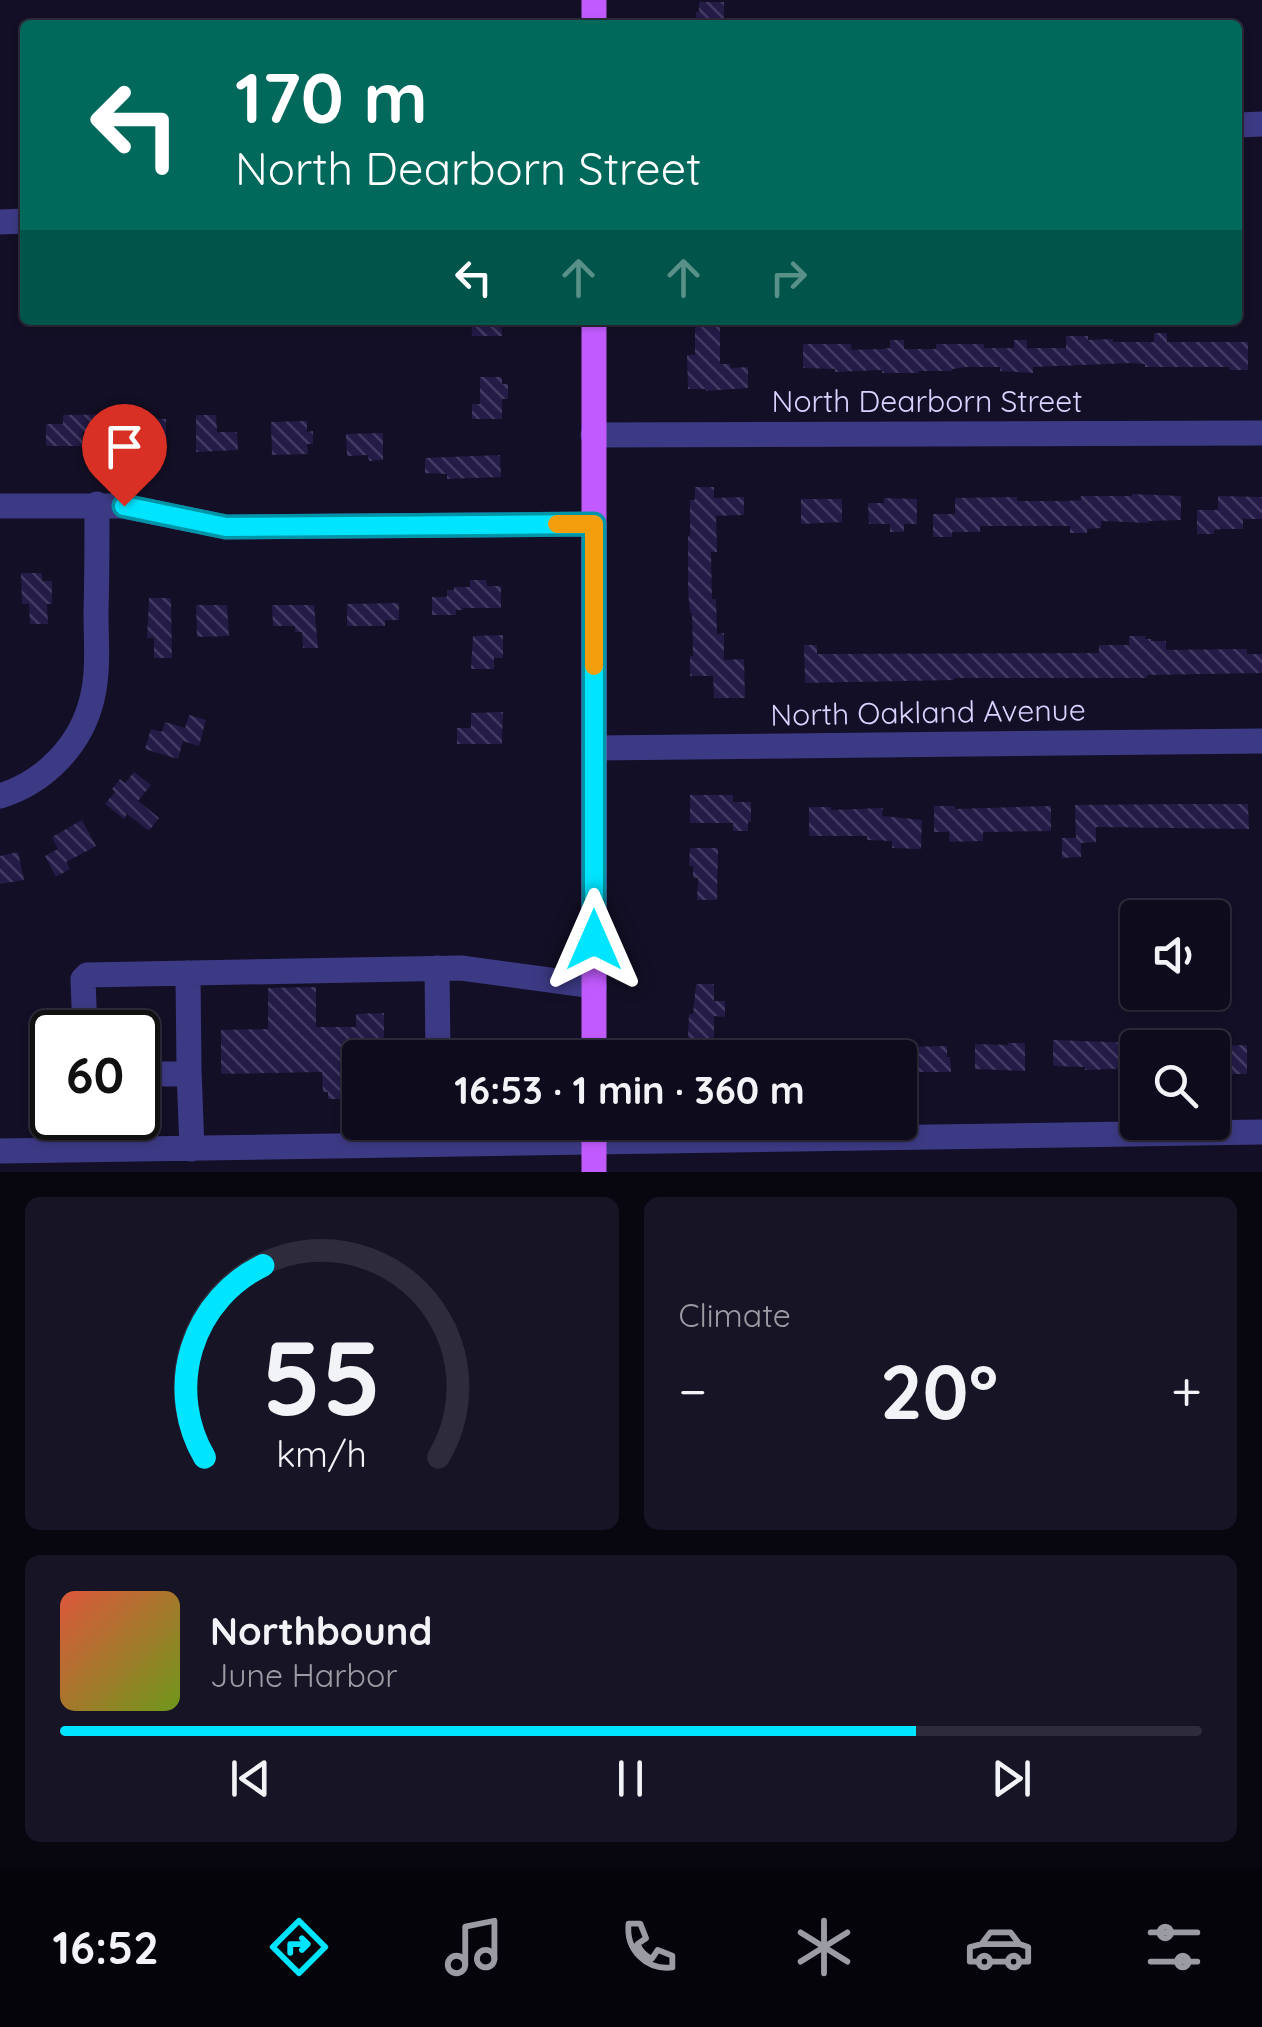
<!DOCTYPE html>
<html lang="en">
<head>
<meta charset="utf-8">
<style>
	body { margin:0; font-family:Quicksand,sans-serif; background:#171425; color:#f1f3f6; height:100vh; display:flex; flex-direction:column; font-size:38px; white-space:nowrap }
	* { box-sizing:border-box; margin:0 }
	p { font-size:32px; color:#9b9ba3 }
	.icon { flex:none; width:55px; height:55px; fill:none; stroke:currentColor; stroke-width:2; stroke-linecap:round; stroke-linejoin:round }
	.map { position:relative; height:1172px; overflow:hidden }
	.side { display:flex; flex-direction:column; gap:25px; padding:25px; background:#08060f; flex:1 }
	.side>* { flex:none }
	.hud { position:absolute; left:20px; top:20px; width:1222px; height:305px; border-radius:10px; box-shadow:0 2px 8px #0004,0 0 0 2px #2e2b3b; background:#00695c; color:#fff; overflow:hidden }
	.buttons { position:absolute; left:1120px; top:900px; display:grid; gap:20px }
	.buttons a { display:grid; place-items:center; width:110px; height:110px; border-radius:10px; background:#0e0b1c; box-shadow:0 2px 8px #0004,0 0 0 2px #2e2b3b; font-size:50px }
	.speed { position:absolute; left:30px; top:1010px; display:flex; gap:20px; font-size:50px; font-weight:700; text-align:center }
	.speed>* { display:grid; place-content:center; width:130px; height:130px; border-radius:50%; background:#0e0b1c; box-shadow:0 2px 8px #0004,0 0 0 2px #2e2b3b; line-height:1 }
	.speed .limit { border:5px solid #111; border-radius:15px; background:#fff; color:#111 }
	.pin { position:absolute; display:grid; place-items:center; width:85px; height:85px; color:#fff; margin:-102px -42px; border-radius:50% 50% 50% 0; rotate:-45deg; box-shadow:0 0 10px #0007 }
	.pin .icon { rotate:45deg }
	.me { position:absolute; width:110px; margin:-55px; rotate:0deg; stroke-linejoin:round; filter:drop-shadow(0 0 8px #0008) }
	.turn { display:flex; align-items:center; gap:35px; height:210px; padding:0 50px; font-size:45px }
	.turn .icon { width:130px; height:130px; stroke-width:2.5 }
	.turn b { display:block; font-size:70px; line-height:85px }
	.lanes { display:flex; align-items:center; height:95px; padding:0 50px; background:#0003; justify-content:center; gap:50px; direction:ltr }
	.lanes .off { opacity:.35 }
	.big { font-size:75px; font-weight:800; line-height:1.1 }
	.side .card { flex:1; display:flex; flex-direction:column; justify-content:center; gap:15px; min-width:0; padding:0 35px; border-radius:15px; background:#171425 }
	.side .dial { align-items:center; gap:0 }
	.dial svg { height:260px; overflow:visible; fill:none; stroke:#2e2b3b; stroke-width:7; stroke-linecap:round; text-anchor:middle }
	.dial text { fill:#f1f3f6; stroke:none }
	.song { display:flex; align-items:center; gap:30px }
	.cover { width:120px; height:120px; border-radius:15px; background:linear-gradient(135deg,hsl(10 70% 55%),hsl(80 70% 35%)) }
	.played { height:10px; border-radius:5px; background:linear-gradient(90deg,#00e5ff 75%,#2e2b3b 75%) }
	.keys { display:flex; justify-content:space-around; direction:ltr }
	.heat { display:flex; justify-content:space-between; align-items:center; font-size:55px; direction:ltr }
	.side .tiles { flex:1; display:grid; gap:25px; grid-template-columns:1fr 1fr }
	.card:last-child { grid-column:span 2 }
	.trip { position:absolute; left:342px; top:1040px; width:575px; height:100px; border-radius:10px; background:#0e0b1c; box-shadow:0 2px 8px #0004,0 0 0 2px #2e2b3b; font-weight:800; line-height:100px; text-align:center }
	.dock { display:flex; height:160px; justify-content:space-around; align-items:center; background:#06040b; color:#9b9ba3 }
	.dock .icon { width:70px; height:70px }
	.dock .on { color:#00e5ff }
	.dock b { font-size:45px; color:#f1f3f6 }
	.map>svg:first-child { display:block }
	.building { fill:url(#building-back-hatch) }
	.lines { fill:none; stroke-linecap:round; stroke-linejoin:round }
	.minor { stroke:#3d3a85; stroke-width:25 }
	.major { stroke:#c25bff; stroke-width:25 }
	.route-casing { stroke:#0095a6; stroke-width:25 }
	.route { stroke:#00e5ff; stroke-width:18 }
	.slow { stroke:#f59e0b; stroke-width:18 }
	.labels { text-anchor:middle; dominant-baseline:central; stroke-width:10; stroke-linejoin:round; paint-order:stroke }
	.street-label { font-size:30px; fill:#d9d4ff; stroke:#130f26 }
</style>
</head>
<body>
<div class="map">
<svg width="1262" height="1172" viewBox="0 0 1262 1172">
	<defs>
		<pattern id="building-back-hatch" width="6" height="6" patternUnits="userSpaceOnUse" patternTransform="scale(2.5)"><rect width="6" height="6" fill="#241b47"/><path d="M-1 5l2 2M0 0l6 6M5-1l2 2" fill="none" stroke="#433b63"/></pattern>
	</defs>
	<rect width="100%" height="100%" fill="#130f26"/>
	<path class="building" d="M 699,2 L 724,2 L 724,25 L 696,25 L 696,12 L 699,12 Z
		M 471,320 L 501,320 L 502,336 L 472,336 Z
		M 695,320 L 720,320 L 720,364 L 730,364 L 731,368 L 748,367 L 748,388 L 706,391 L 706,389 L 688,389 L 687,355 L 695,355 Z
		M 1154,333 L 1167,333 L 1167,342 L 1248,342 L 1248,370 L 1229,370 L 1229,367 L 1145,367 L 1145,364 L 1130,363 L 1033,367 L 1033,373 L 1000,371 L 1000,367 L 967,367 L 952,369 L 952,371 L 919,371 L 919,373 L 882,373 L 882,370 L 835,372 L 835,369 L 803,368 L 803,344 L 851,344 L 852,350 L 881,349 L 890,348 L 890,340 L 904,340 L 904,349 L 936,349 L 936,344 L 984,344 L 984,348 L 1014,348 L 1014,340 L 1027,340 L 1027,348 L 1066,348 L 1066,336 L 1088,336 L 1088,340 L 1113,339 L 1113,342 L 1154,342 Z
		M 480,377 L 502,377 L 502,384 L 508,384 L 508,399 L 502,399 L 502,419 L 472,419 L 472,404 L 480,404 Z
		M 130,414 L 130,418 L 166,419 L 166,437 L 151,437 L 149,447 L 119,449 L 119,432 L 83,432 L 84,446 L 46,446 L 46,424 L 63,424 L 63,415 Z
		M 196,415 L 216,415 L 217,432 L 237,432 L 238,450 L 196,452 Z
		M 307,421 L 307,432 L 313,431 L 313,444 L 307,444 L 308,454 L 272,455 L 271,422 Z
		M 383,433 L 383,460 L 369,461 L 368,455 L 347,456 L 346,434 Z
		M 500,455 L 501,477 L 447,479 L 447,474 L 425,473 L 425,458 Z
		M 695,487 L 714,487 L 714,498 L 744,497 L 744,515 L 716,516 L 717,552 L 711,552 L 712,599 L 716,599 L 717,634 L 724,633 L 724,660 L 744,659 L 745,698 L 714,698 L 713,676 L 690,676 L 690,656 L 693,656 L 692,613 L 690,613 L 688,590 L 688,536 L 690,536 L 690,500 L 695,500 Z
		M 1132,494 L 1181,496 L 1181,520 L 1149,521 L 1149,523 L 1101,521 L 1101,528 L 1087,529 L 1087,533 L 1070,533 L 1070,526 L 980,526 L 980,532 L 952,532 L 952,537 L 933,537 L 933,514 L 955,514 L 955,498 L 1017,497 L 1017,501 L 1066,501 L 1081,500 L 1081,496 L 1132,496 Z
		M 1218,496 L 1262,497 L 1262,519 L 1243,519 L 1243,529 L 1222,529 L 1214,530 L 1214,534 L 1197,534 L 1197,510 L 1218,510 Z
		M 884,498 L 917,499 L 917,524 L 904,524 L 904,532 L 890,532 L 890,524 L 869,524 L 868,503 L 884,503 Z
		M 801,499 L 842,499 L 842,522 L 801,524 Z
		M 21,573 L 42,573 L 42,581 L 52,581 L 52,604 L 47,604 L 48,624 L 30,624 L 29,604 L 22,604 Z
		M 470,580 L 486,580 L 487,586 L 501,586 L 501,608 L 463,608 L 463,610 L 456,610 L 456,615 L 432,615 L 432,597 L 447,597 L 447,590 L 454,590 L 454,587 L 470,587 Z
		M 149,598 L 171,598 L 172,658 L 154,658 L 154,638 L 147,638 Z
		M 399,603 L 399,620 L 385,620 L 385,626 L 347,626 L 347,604 Z
		M 196,605 L 227,605 L 229,636 L 197,637 Z
		M 272,605 L 314,605 L 318,648 L 303,648 L 302,632 L 295,632 L 295,626 L 273,626 Z
		M 503,635 L 503,658 L 494,658 L 494,669 L 471,669 L 473,636 Z
		M 1129,636 L 1145,636 L 1145,639 L 1151,639 L 1151,641 L 1166,641 L 1166,650 L 1247,649 L 1247,654 L 1262,654 L 1262,673 L 1147,675 L 1147,678 L 954,678 L 954,680 L 805,683 L 804,645 L 817,645 L 817,654 L 1099,653 L 1099,645 L 1129,645 Z
		M 503,712 L 502,744 L 457,744 L 457,728 L 471,728 L 471,713 Z
		M 189,715 L 206,720 L 199,746 L 183,741 L 178,759 L 145,749 L 151,729 L 162,732 L 165,722 L 185,728 Z
		M 134,772 L 151,785 L 138,801 L 159,818 L 149,831 L 127,814 L 124,819 L 105,804 L 115,792 L 112,789 L 120,779 L 125,783 Z
		M 690,795 L 733,795 L 733,802 L 751,802 L 751,822 L 748,822 L 748,831 L 733,831 L 733,823 L 690,823 Z
		M 1183,804 L 1248,804 L 1249,829 L 1096,827 L 1096,842 L 1081,843 L 1081,857 L 1062,858 L 1062,838 L 1076,838 L 1075,805 Z
		M 934,806 L 955,806 L 955,809 L 1051,806 L 1051,831 L 983,832 L 983,841 L 949,842 L 949,832 L 934,832 Z
		M 809,807 L 831,807 L 831,810 L 883,808 L 882,816 L 922,820 L 921,849 L 892,848 L 892,841 L 867,840 L 867,836 L 809,836 Z
		M 82,820 L 96,846 L 66,862 L 70,869 L 56,877 L 45,856 L 58,849 L 52,837 Z
		M 690,848 L 718,848 L 717,900 L 697,900 L 698,878 L 693,878 L 693,866 L 689,866 Z
		M 18,852 L 24,880 L 0,884 L 0,856 Z
		M 696,984 L 714,984 L 714,1001 L 725,1001 L 725,1017 L 714,1016 L 714,1058 L 687,1058 L 689,1014 L 693,1014 Z
		M 316,987 L 316,1027 L 356,1027 L 356,1014 L 384,1013 L 384,1044 L 397,1044 L 397,1058 L 360,1058 L 360,1091 L 345,1091 L 345,1099 L 328,1099 L 328,1092 L 323,1092 L 322,1072 L 221,1074 L 221,1030 L 268,1029 L 268,988 Z
		M 1053,1040 L 1138,1043 L 1138,1068 L 1085,1070 L 1085,1067 L 1053,1066 Z
		M 1008,1043 L 1025,1043 L 1025,1071 L 975,1069 L 975,1044 L 1008,1045 Z
		M 1247,1045 L 1247,1074 L 1231,1074 L 1230,1068 L 1212,1069 L 1212,1046 Z
		M 947,1046 L 947,1057 L 950,1057 L 951,1072 L 911,1072 L 911,1047 Z"/>
	<g class="lines">
		<path class="minor" d="M 1238,125 L 1262,124
			M 0,222 L 25,221
			M 593,435 L 1262,433
			M 0,506 L 123,506 L 226,527 L 594,524
			M 594,748 L 1262,741
			M 0,796 C 45,782 81,745 92,699 C 99,671 96,641 96,613 C 97,577 97,541 97,504
			M 437,968 L 438,1058
			M 85,1032 L 83,979 L 87,975 L 461,968 L 594,986
			M 189,1070 L 192,1149
			M 138,1074 L 186,1074 L 189,1070 L 188,973
			M 0,1151 L 1262,1132"/>
		<path class="major" d="M 594,0 L 594,25
			M 594,320 L 594,1058
			M 594,1172 L 594,1122"/>
	</g>
	<g class="lines">
		<g class="route-casing">
			<path id="route" d="M 124,506 L 226,527 L 594,524 L 594,940"/>
		</g>
		<use href="#route" class="route"/>
		<path class="slow" d="M 557,524 L 594,524 L 594,666"/>
	</g>
	<g class="labels">
		<g class="street-label">
			<text x="927" y="401">North Dearborn Street</text>
			<text transform="translate(928 712) rotate(-1)">North Oakland Avenue</text>
		</g>
	</g>
</svg>
<div class="buttons">
<a><svg class="icon" aria-label="sound" viewBox="0 0 24 24"><path d="M4 9h4l5-4v14l-5-4H4zM17 9q2 3 0 6"/></svg></a>
<a><svg class="icon" aria-label="search" viewBox="0 0 24 24"><circle cx="10" cy="10" r="6"/><path d="M15 15l6 6"/></svg></a>
</div>
<div class="speed"><div class="limit">60</div></div>
<div class="pin" style="left:124px;top:506px;background:#d93025"><svg class="icon" aria-label="arrive" viewBox="0 0 24 24"><path d="M6 21V4h12l-3 4 3 4H6"/></svg></div>
<svg class="me" style="left:594px;top:940px" viewBox="-20 -20 40 40"><path d="M0-17L14 15 0 8-14 15z" fill="#00e5ff" stroke="#fff" stroke-width="4"/></svg>
<div class="trip">16:53 · 1 min · 360 m</div>
<div class="hud">
<div class="turn"><svg class="icon" aria-label="left" viewBox="0 0 24 24"><path d="M17 20v-9H6M10 6l-5 5 5 5"/></svg><div><b>170 m</b>North Dearborn Street</div></div>
<div class="lanes"><svg class="icon" aria-label="left" viewBox="0 0 24 24"><path d="M17 20v-9H6M10 6l-5 5 5 5"/></svg><svg class="icon off" aria-label="ahead" viewBox="0 0 24 24"><path d="M12 20V5M6 11l6-6 6 6"/></svg><svg class="icon off" aria-label="ahead" viewBox="0 0 24 24"><path d="M12 20V5M6 11l6-6 6 6"/></svg><svg class="icon off" aria-label="right" viewBox="0 0 24 24"><path d="M7 20v-9h11M14 6l5 5-5 5"/></svg></div>
</div>
</div>
<section class="side">
<div class="tiles">
<div class="card dial"><svg viewBox="0 0 100 80">
<path d="M14 69A42 42 0 1 1 86 69"/>
<path d="M14 69A42 42 0 0 1 32 10" stroke="#00e5ff"/>
<text x="50" y="56" font-size="32" font-weight="700">55</text>
<text x="50" y="72" font-size="11">km/h</text>
</svg></div>
<div class="card"><p>Climate</p>
<div class="heat"><a>−</a><b class="big">20°</b><a>+</a></div>
</div>
<div class="card">
<div class="song"><i class="cover"></i><div><b>Northbound</b><p>June Harbor</p></div></div>
<div class="played"></div>
<div class="keys"><svg class="icon" aria-label="previous" viewBox="0 0 24 24"><path d="M18 5L8 12l10 7zM5 5v14"/></svg><svg class="icon" aria-label="pause" viewBox="0 0 24 24"><path d="M8 5v14M16 5v14"/></svg><svg class="icon" aria-label="next" viewBox="0 0 24 24"><path d="M6 5l10 7-10 7zM19 5v14"/></svg></div>
</div>
</div>
</section>
<nav class="dock">
<b>16:52</b>
<svg class="icon on" aria-label="directions" viewBox="0 0 24 24"><path d="M12 3l9 9-9 9-9-9zM9 14v-3h6M13 9l2 2-2 2"/></svg>
<svg class="icon" aria-label="music" viewBox="0 0 24 24"><path d="M9 18V5l10-2v13"/><circle cx="6" cy="18" r="3"/><circle cx="16" cy="16" r="3"/></svg>
<svg class="icon" aria-label="phone" viewBox="0 0 24 24"><path d="M5 4h4l2 5-3 2q2 4 5 5l2-3 5 2v4C11 20 4 13 5 4z"/></svg>
<svg class="icon" aria-label="climate" viewBox="0 0 24 24"><path d="M12 3v18M4 7l16 10M4 17L20 7"/></svg>
<svg class="icon" aria-label="car" viewBox="0 0 24 24"><path d="M5 17H2v-5l4-1 3-4h7l3 4 3 1v5h-3M9 17h6M6 11h13"/><circle cx="7" cy="17" r="2"/><circle cx="17" cy="17" r="2"/></svg>
<svg class="icon" aria-label="filters" viewBox="0 0 24 24"><path d="M4 7h16M4 17h16"/><circle cx="9" cy="7" r="2"/><circle cx="15" cy="17" r="2"/></svg>
</nav>
</body>
</html>
